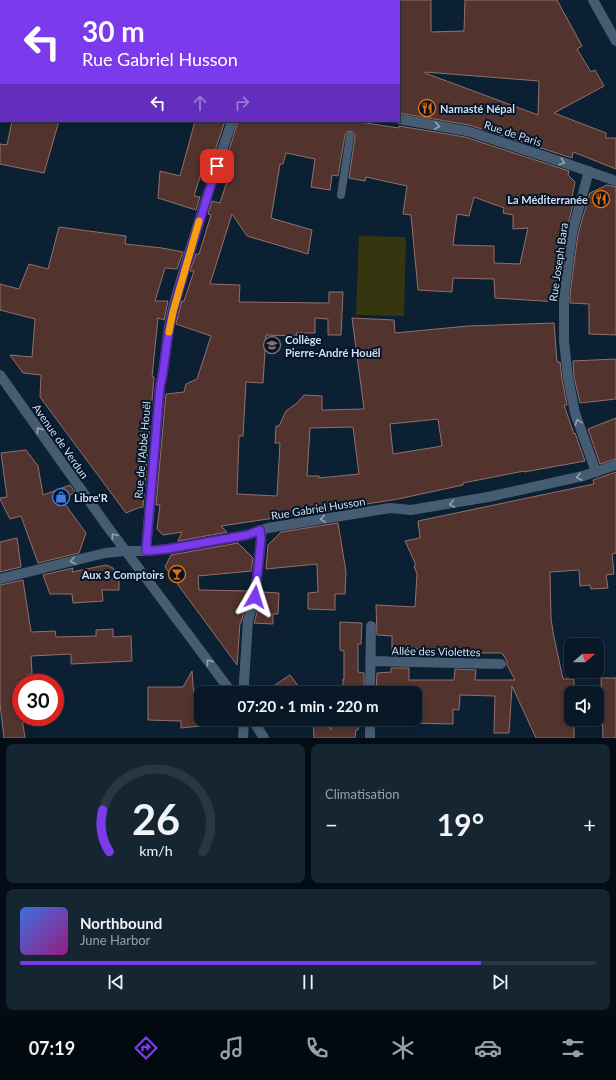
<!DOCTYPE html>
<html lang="fr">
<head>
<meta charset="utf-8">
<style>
	body { margin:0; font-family:Lato,sans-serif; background:#162532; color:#f1f3f6; height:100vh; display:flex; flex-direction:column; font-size:15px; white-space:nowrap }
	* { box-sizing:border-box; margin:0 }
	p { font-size:13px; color:#98a0a7 }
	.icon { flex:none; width:22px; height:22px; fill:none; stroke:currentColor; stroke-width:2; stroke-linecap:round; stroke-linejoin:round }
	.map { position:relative; height:738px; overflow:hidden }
	.panel { display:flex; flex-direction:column; gap:6px; padding:6px; background:#040d15; flex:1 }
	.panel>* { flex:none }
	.guide { position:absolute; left:0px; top:0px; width:400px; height:122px; box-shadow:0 2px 6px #0003,0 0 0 1px #293743; background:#7c3aed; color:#fff; overflow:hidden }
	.needle { width:26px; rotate:70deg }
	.fabs { position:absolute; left:564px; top:638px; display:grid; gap:8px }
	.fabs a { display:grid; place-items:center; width:40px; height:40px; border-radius:8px; background:#081826; box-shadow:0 2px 6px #0003,0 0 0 1px #293743; font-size:20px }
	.speed { position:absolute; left:12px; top:674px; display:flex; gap:8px; font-size:20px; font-weight:700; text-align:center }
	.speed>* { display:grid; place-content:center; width:52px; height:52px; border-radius:50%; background:#081826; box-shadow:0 2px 6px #0003,0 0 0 1px #293743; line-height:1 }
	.speed .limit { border:6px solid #d22; background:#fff; color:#111 }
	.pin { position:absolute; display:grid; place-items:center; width:34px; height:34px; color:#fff; margin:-17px; border-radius:8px; box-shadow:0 2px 6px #0006 }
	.me { position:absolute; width:44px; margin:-22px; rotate:6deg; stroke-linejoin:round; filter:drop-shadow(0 0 3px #0008) }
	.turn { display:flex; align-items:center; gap:14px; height:84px; padding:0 16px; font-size:18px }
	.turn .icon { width:52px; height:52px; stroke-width:2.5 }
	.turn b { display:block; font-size:28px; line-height:34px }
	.lanes { display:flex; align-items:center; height:38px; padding:0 16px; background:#0003; justify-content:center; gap:20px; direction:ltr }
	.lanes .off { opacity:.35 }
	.big { font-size:30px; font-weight:700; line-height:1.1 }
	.panel .tile { flex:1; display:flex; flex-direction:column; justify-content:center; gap:6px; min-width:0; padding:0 14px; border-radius:8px; background:#162532 }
	.panel .dial { align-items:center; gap:0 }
	.dial svg { height:104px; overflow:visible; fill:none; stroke:#293743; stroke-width:7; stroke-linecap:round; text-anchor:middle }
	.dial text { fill:#f1f3f6; stroke:none }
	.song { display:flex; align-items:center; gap:12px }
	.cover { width:48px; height:48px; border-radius:6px; background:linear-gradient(135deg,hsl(220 70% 55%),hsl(310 70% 35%)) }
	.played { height:4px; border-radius:2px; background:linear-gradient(90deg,#7c3aed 80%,#293743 80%) }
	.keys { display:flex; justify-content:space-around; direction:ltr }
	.heat { display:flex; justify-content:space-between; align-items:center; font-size:22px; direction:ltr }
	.panel .tiles { flex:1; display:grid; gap:6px; grid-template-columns:1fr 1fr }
	.tile:last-child { grid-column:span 2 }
	.trip { position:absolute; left:194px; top:686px; width:228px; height:40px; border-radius:8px; background:#081826; box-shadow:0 2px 6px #0003,0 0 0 1px #293743; font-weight:700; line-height:40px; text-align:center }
	.dock { display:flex; height:64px; justify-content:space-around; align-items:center; background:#030a0f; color:#98a0a7 }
	.dock .icon { width:28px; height:28px }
	.dock .current { color:#7c3aed }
	.dock b { font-size:18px; color:#f1f3f6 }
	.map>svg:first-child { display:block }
	.green { fill:#353610 }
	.building { fill:#52332e; stroke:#93706a; fill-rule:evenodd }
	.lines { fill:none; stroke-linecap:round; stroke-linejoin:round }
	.lane { stroke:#465c73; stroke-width:8 }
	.street { stroke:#465c73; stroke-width:10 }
	.secondary { stroke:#465c73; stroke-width:10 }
	.oneway { stroke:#94a4b6 }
	.route-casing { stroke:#51269a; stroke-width:10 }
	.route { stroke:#7c3aed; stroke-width:7 }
	.slow { stroke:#f59e0b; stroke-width:7 }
	.labels { text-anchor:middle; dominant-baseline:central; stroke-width:4; stroke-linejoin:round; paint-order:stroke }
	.poi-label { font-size:11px; font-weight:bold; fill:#d3dfed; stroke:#031629; text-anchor:start }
	.street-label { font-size:11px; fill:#d3dfed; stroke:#031629 }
</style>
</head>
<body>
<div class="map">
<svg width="616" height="738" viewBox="0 0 616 738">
	<rect width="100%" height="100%" fill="#0b2033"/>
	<path class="green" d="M 359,236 L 406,237 L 404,316 L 356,315 Z"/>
	<path class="building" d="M 399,0 L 431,0 L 431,32 L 464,31 L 465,0 L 557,0 L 582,46 L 577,49 L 591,72 L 595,70 L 604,86 L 554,113 L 606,133 L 606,138 L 616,138 L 616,169 L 573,152 L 572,158 L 469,125 L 399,113 ZM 425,72 L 539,81 L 538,115 L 425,73 Z
		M 12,121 L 59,121 L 44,173 L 0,164 L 0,144 L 7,145 Z
		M 195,121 L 225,121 L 211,163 L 205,161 L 194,196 L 200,197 L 196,210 L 158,198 L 160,171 L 180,176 Z
		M 238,121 L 353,121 L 399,128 L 399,126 L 465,137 L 569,171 L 568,175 L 575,182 L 571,202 L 574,201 L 566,232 L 558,294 L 558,302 L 495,298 L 494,279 L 453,278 L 452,292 L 418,290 L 411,215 L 403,214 L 407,186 L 366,177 L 365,181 L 349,178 L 355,137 L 355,134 L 353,132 L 348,131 L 345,135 L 338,176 L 332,175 L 330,190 L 311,187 L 315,159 L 286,153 L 283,164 L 280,164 L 271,218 L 312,230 L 308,254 L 247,236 L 232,214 L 210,284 L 240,285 L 239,302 L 329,303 L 329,292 L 343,292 L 341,335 L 328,335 L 328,319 L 315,318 L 315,333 L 296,333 L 297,336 L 266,335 L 263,383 L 246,382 L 243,436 L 239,436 L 237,494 L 277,496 L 280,443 L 275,443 L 276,426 L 279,426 L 286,411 L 297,403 L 304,395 L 322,396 L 322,410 L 364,409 L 352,318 L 394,320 L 395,333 L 468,326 L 554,323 L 557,362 L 560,362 L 562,379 L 567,405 L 564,405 L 574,434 L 575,433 L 585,461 L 524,472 L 524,471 L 463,483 L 463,485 L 398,499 L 335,509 L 335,510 L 299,516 L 301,514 L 221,526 L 227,532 L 178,541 L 182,532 L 163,535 L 157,529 L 160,505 L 156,505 L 166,394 L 184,392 L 186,384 L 197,379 L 211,336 L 176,324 L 176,323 L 182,301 L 184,301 L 194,271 L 190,271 L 196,254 L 199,254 L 211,215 L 208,214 L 212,201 L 220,203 L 231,169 L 224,167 ZM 474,197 L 504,208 L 503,213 L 513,215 L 513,229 L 528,228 L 520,264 L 494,263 L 494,246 L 453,245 L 457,214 L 469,216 ZM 438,419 L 442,446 L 393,454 L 390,424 ZM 353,427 L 359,474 L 319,478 L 319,476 L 307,476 L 310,428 Z
		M 607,185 L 616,187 L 616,335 L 589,334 L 589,304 L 570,303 L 570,295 L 578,234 L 590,193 Z
		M 59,227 L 126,236 L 125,244 L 162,248 L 183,252 L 177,269 L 165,268 L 155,301 L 168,301 L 164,320 L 158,318 L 152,377 L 154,377 L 143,507 L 138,508 L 126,513 L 40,397 L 41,375 L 23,373 L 10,355 L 32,357 L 35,319 L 0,310 L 0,284 L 19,289 L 29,264 L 48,269 Z
		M 616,359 L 616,399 L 580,403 L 574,377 L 573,361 Z
		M 616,418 L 616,459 L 600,464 L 588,429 Z
		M 26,450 L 38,466 L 43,495 L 70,485 L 75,492 L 62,500 L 86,533 L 79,553 L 38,563 L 21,516 L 10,519 L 0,499 L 0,498 L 7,497 L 1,453 Z
		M 616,472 L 616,553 L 612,554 L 614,574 L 606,575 L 608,588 L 591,589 L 590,585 L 580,586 L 579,570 L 550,572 L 551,618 L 553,632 L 563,679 L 574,679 L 574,693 L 571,693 L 571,719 L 574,719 L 574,738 L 536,738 L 512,686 L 509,733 L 494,733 L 495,696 L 460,695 L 459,710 L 453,709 L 453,724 L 407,723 L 407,726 L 376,725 L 376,719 L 415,719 L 415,693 L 376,693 L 377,673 L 391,672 L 391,668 L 409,668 L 409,680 L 454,680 L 455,669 L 476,670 L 475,680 L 515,680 L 507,665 L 507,661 L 502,653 L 476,653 L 476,657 L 455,656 L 455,650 L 409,649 L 409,655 L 392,655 L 392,636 L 377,635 L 376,605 L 415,607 L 417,574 L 414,566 L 416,565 L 405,541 L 420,538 L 418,521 L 594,484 L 593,480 Z
		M 338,523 L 346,572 L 345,594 L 335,594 L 335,610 L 308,609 L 308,593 L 318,592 L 317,564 L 266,569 L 268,545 L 281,532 Z
		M 17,538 L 21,567 L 0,572 L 0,542 Z
		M 238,543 L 253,558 L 251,571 L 198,576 L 199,590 L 249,591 L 241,623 L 240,623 L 237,665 L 165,567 L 171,555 Z
		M 106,565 L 113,568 L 119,576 L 119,590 L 102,590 L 103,601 L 73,603 L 72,594 L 50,594 L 43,575 L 73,568 L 72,572 Z
		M 23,580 L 31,632 L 55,631 L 56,637 L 96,636 L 96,630 L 113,629 L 113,637 L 131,636 L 132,661 L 71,664 L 71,654 L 31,656 L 32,674 L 27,675 L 28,683 L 21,683 L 21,718 L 22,718 L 25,738 L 4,738 L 0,704 L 0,585 Z
		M 262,592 L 279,593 L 278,614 L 273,614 L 273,624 L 254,623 L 261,599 Z
		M 340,622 L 362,623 L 361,644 L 358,644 L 358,672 L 364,673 L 364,693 L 343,693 L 343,679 L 344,679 L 344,651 L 340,650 Z
		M 192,671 L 194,698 L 201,697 L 201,726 L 181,728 L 181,721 L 148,720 L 148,687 L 183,687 Z
		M 290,675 L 302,691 L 300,693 L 268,693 L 266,691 Z
		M 601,678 L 616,678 L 616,738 L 603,738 Z
		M 313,719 L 323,719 L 331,730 L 331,719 L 364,719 L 364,725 L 359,725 L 358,730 L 356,730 L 355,738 L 314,738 Z"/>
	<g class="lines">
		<path class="lane" d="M 341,195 L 350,136"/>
		<path class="street" d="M 39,0 L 44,1
			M 192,1 L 192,0
			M 399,119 L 467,131 L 562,162 L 616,181
			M 589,171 L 572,233 L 564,295 L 564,341 L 568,378 L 575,413 L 596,472
			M 146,551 L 160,387 C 166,362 166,337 172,312 C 189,248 211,184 232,121
			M 0,579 L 105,553 L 125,551 L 146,551 L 168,549 L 247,535 L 268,528 L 390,508 L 411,510 L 488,497 L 583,476 L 616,465
			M 370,661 L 501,664
			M 244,693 L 244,682 L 248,620 L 255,597 L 261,539 L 260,530
			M 370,693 L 371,626
			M 243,738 L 244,719
			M 370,738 L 370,719"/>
		<path class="secondary" d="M 593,0 L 616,41
			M 0,375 L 107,526 L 232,693
			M 252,719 L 264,738"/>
	</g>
	<defs><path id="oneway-chevron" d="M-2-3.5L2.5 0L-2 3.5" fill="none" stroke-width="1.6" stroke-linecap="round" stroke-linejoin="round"/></defs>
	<g class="oneway">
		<use href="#oneway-chevron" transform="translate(437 126) rotate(10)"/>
		<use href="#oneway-chevron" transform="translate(562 162) rotate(19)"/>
		<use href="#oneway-chevron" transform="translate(578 422) rotate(-109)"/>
		<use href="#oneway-chevron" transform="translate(39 430) rotate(-125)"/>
		<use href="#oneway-chevron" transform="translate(579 477) rotate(166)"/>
		<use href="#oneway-chevron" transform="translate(452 504) rotate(170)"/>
		<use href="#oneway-chevron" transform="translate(323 519) rotate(171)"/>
		<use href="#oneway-chevron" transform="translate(114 536) rotate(-126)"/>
		<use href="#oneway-chevron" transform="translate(73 561) rotate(166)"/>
		<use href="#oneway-chevron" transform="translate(209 662) rotate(-127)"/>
	</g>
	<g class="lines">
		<g class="route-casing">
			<path id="route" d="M 217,166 C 202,214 186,263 173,312 C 166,336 166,362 160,387 L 146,551 L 168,549 L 247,535 L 260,530 L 261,539 L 255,597"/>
		</g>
		<use href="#route" class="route"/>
		<path class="slow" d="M 169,332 L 173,312 L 199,221"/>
	</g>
	<defs>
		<g id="restaurant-ring" transform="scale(0.9)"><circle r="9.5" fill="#031629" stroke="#e8710a" stroke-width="1.5"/><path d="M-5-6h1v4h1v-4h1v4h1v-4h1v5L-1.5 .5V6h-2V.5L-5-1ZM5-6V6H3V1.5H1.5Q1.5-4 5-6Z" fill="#e8710a"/></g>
		<g id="school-ring" transform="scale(0.9)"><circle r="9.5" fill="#031629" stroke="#8d6e63" stroke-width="1.5"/><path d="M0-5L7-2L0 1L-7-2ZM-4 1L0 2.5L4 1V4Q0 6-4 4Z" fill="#8d6e63"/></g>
		<g id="shop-ring" transform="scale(0.9)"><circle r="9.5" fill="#031629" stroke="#3f7fe0" stroke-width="1.5"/><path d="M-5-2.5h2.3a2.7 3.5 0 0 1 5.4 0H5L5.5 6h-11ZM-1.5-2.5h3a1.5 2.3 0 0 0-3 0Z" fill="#3f7fe0"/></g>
		<g id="bar-ring" transform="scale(0.9)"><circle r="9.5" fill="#031629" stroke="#e8710a" stroke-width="1.5"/><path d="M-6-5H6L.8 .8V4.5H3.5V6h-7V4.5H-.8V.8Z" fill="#e8710a"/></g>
	</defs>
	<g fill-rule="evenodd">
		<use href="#restaurant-ring" x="427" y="108"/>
		<use href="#restaurant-ring" x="601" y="199"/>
		<use href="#school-ring" x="272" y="345"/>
		<use href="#shop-ring" x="61" y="497"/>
		<use href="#bar-ring" x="177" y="574"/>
	</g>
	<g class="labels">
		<g class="poi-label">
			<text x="440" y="108">Namasté Népal</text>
			<text x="588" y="199" text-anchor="end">La Méditerranée</text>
			<text x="285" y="339">Collège<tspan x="285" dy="13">Pierre-André Houël</tspan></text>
			<text x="74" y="497">Libre'R</text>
			<text x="164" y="574" text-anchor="end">Aux 3 Comptoirs</text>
		</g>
		<g class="street-label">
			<text transform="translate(513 133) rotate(18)">Rue de Paris</text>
			<text transform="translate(558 262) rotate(-82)">Rue Joseph Bara</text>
			<text transform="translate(61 441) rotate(55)">Avenue de Verdun</text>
			<text transform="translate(142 450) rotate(-85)">Rue de l'Abbé Houël</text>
			<text transform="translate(318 508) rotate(-9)">Rue Gabriel Husson</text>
			<text transform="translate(436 651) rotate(1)">Allée des Violettes</text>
		</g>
	</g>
</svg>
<div class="fabs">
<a><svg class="needle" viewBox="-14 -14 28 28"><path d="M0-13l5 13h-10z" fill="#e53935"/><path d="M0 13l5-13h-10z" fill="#98a0a7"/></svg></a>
<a><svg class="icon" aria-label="sound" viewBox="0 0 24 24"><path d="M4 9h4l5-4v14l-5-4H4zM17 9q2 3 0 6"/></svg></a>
</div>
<div class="speed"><div class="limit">30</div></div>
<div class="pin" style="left:217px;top:166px;background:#d93025"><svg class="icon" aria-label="arrive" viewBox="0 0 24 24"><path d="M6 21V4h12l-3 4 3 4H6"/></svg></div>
<svg class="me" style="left:255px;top:597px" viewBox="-20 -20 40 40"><path d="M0-17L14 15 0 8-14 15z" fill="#7c3aed" stroke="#fff" stroke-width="4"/></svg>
<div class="trip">07:20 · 1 min · 220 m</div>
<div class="guide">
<div class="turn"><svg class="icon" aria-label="left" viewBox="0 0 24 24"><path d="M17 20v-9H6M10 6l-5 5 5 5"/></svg><div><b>30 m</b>Rue Gabriel Husson</div></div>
<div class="lanes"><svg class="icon" aria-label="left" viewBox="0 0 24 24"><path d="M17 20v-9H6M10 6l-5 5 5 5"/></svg><svg class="icon off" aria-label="ahead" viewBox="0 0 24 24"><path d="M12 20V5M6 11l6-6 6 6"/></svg><svg class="icon off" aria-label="right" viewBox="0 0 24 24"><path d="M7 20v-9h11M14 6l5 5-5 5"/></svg></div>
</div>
</div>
<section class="panel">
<div class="tiles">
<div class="tile dial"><svg viewBox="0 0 100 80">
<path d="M14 69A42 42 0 1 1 86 69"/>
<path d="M14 69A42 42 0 0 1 9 37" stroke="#7c3aed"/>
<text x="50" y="56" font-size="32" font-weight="700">26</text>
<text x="50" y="72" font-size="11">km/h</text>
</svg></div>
<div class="tile"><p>Climatisation</p>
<div class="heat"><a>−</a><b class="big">19°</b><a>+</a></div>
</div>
<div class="tile">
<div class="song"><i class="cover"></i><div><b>Northbound</b><p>June Harbor</p></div></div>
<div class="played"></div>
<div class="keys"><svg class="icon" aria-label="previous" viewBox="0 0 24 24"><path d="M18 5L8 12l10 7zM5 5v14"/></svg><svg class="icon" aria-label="pause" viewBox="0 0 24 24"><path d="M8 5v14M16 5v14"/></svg><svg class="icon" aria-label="next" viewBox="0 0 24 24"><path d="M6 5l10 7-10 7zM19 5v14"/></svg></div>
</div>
</div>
</section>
<nav class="dock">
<b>07:19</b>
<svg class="icon current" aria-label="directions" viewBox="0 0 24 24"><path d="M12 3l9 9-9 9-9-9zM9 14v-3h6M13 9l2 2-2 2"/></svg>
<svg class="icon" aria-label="music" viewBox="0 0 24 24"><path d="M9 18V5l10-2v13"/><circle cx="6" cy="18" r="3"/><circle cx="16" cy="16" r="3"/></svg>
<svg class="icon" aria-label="phone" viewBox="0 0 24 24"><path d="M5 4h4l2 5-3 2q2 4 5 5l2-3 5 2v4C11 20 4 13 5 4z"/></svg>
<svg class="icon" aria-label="climate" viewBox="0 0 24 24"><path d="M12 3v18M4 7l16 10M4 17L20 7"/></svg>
<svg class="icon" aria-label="car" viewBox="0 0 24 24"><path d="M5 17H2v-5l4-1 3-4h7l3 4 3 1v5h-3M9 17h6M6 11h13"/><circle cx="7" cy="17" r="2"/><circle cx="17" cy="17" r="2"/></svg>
<svg class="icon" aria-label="filters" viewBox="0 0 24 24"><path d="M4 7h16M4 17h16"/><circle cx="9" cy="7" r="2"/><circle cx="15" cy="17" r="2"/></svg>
</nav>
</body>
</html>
